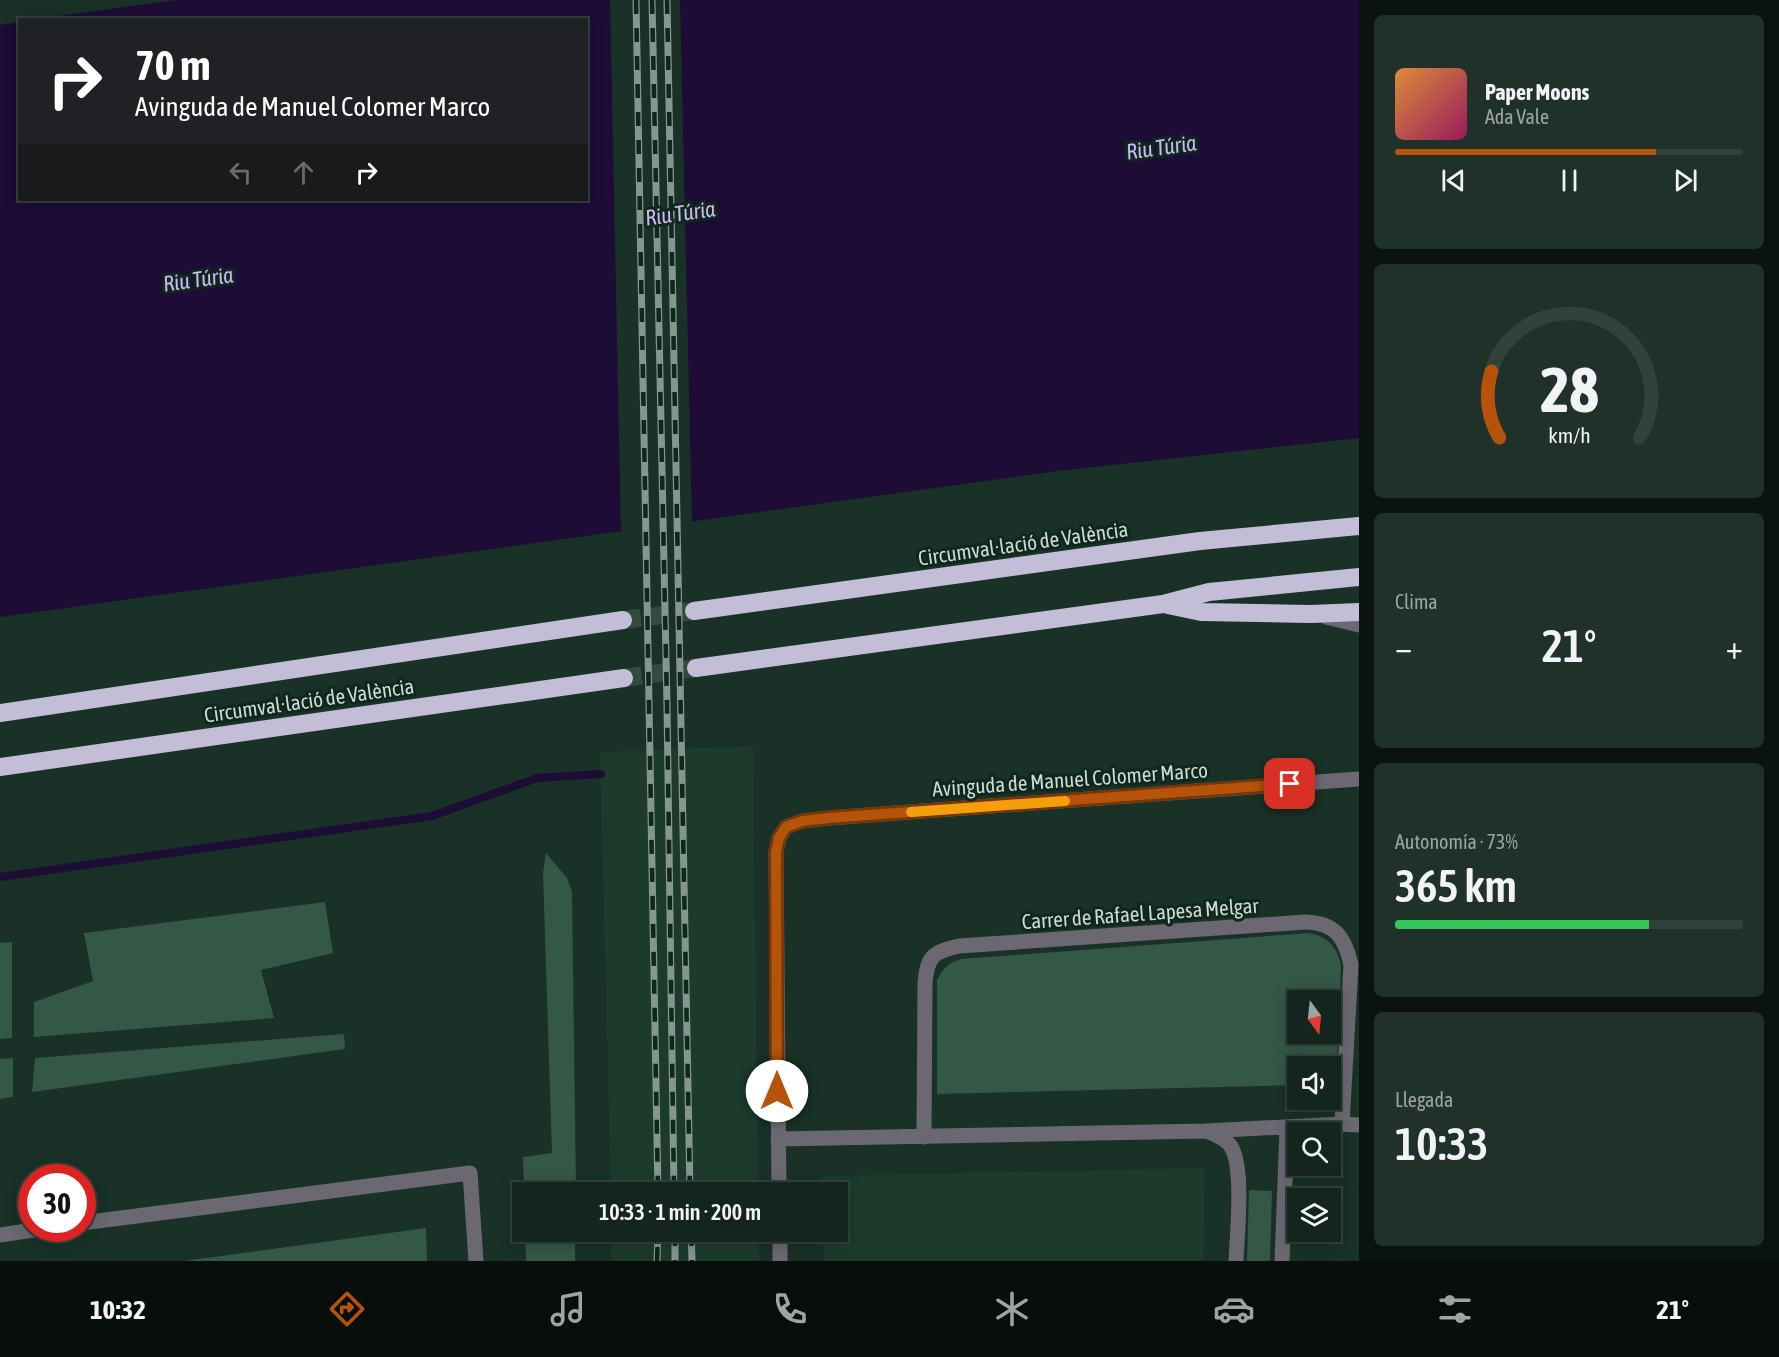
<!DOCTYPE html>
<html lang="es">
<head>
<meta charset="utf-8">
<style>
	body { margin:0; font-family:"Asap Condensed",sans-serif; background:#203129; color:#f1f3f6; height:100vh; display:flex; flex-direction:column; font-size:22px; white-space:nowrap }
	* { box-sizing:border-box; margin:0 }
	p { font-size:20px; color:#9da5a3 }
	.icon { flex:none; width:33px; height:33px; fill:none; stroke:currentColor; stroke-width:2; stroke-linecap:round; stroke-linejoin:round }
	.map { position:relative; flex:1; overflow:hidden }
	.drawer { display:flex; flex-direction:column; gap:15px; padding:15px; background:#0a140f; width:420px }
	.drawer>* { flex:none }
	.guide { position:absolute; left:18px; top:18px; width:570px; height:183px; border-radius:0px; box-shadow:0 3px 15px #0003,0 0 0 2px #32423b; background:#202124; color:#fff; overflow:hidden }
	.needle { width:39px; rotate:165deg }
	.buttons { position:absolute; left:1287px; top:990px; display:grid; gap:12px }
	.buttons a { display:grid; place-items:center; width:54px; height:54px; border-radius:0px; background:#13251c; box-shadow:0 3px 15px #0003,0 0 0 2px #32423b; font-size:30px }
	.speed { position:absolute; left:18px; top:1164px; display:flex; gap:12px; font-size:30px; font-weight:700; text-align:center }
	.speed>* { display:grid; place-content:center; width:78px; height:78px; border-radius:50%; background:#13251c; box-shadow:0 3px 15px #0003,0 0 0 2px #32423b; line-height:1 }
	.speed .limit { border:9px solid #d22; background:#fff; color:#111 }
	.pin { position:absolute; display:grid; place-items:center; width:51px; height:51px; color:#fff; margin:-26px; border-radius:12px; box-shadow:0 3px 9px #0006 }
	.me { position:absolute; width:66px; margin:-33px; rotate:0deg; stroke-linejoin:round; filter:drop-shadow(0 0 4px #0008) }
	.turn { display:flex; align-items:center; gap:21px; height:126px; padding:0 18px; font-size:27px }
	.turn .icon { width:78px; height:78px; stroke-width:2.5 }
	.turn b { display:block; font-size:42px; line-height:51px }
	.lanes { display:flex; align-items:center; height:57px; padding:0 18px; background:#0003; justify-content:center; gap:30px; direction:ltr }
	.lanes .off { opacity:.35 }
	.big { font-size:45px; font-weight:600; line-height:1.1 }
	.drawer .widget { flex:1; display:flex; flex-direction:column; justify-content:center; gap:9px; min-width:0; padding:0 21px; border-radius:9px; background:#203129 }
	.drawer .dial { align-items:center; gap:0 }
	.dial svg { height:156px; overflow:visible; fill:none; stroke:#32423b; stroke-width:7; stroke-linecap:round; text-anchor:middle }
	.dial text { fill:#f1f3f6; stroke:none }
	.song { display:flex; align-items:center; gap:18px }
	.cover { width:72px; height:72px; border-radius:9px; background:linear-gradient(135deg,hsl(30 70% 55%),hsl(330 70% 35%)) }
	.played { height:6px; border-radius:3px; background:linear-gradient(90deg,#b45309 75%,#32423b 75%) }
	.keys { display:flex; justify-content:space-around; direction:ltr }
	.heat { display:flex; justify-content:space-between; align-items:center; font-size:33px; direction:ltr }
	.charge { height:9px; border-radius:4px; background:linear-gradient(90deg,#34c759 73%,#32423b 0) }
	.trip { position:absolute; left:512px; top:1182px; width:336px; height:60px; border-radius:0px; background:#13251c; box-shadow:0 3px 15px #0003,0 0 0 2px #32423b; font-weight:600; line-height:60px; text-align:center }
	.tab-bar { display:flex; height:96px; justify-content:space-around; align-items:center; background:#080f0b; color:#9da5a3 }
	.tab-bar .icon { width:42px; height:42px }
	.tab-bar .active { color:#b45309 }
	.tab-bar b { font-size:27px; color:#f1f3f6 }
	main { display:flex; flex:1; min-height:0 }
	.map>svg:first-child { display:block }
	.built { fill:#1c3b2d }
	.green { fill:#345847; fill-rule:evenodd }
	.water { fill:#1d0c36 }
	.pier { fill:#193126 }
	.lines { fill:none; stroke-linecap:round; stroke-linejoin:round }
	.stream { stroke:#1d0c36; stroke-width:8 }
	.highway-tunnel { stroke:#344a40; stroke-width:18; stroke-dasharray:18 9; stroke-linecap:butt }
	.minor { stroke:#6b6872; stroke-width:15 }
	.highway { stroke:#c4bdd7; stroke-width:18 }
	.rail-casing { stroke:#84968d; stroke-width:7 }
	.rail { stroke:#0f271c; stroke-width:4.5; stroke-dasharray:14; stroke-linecap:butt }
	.route-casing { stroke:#753606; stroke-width:15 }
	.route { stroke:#b45309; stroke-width:10 }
	.slow { stroke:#f59e0b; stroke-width:10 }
	.labels { text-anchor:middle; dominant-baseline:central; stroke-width:6; stroke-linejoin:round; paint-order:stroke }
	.street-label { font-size:21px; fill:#cddbd3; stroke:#0f271c }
	.water-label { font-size:22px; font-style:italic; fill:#cbb9f6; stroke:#0f271c }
</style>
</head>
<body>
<main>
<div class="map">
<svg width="1359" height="1261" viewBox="0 0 1359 1261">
	<rect width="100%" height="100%" fill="#193126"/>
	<path class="built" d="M 753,746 L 758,1192 L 611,1192 L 600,752 Z
		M 1205,1168 L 1203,1261 L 824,1261 L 823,1232 L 837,1232 L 837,1192 L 822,1192 L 822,1176 Z
		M 611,1232 L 758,1232 L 759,1261 L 611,1261 Z"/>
	<path class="green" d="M 546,853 L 567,878 L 572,892 L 576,1192 L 524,1192 L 523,1157 L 552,1153 L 543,873 Z
		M 325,902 L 333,953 L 261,970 L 274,1018 L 34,1037 L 34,1002 L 93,981 L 84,933 Z
		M 1308,933 C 1327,936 1336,945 1341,965 L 1336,1084 L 1331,1085 L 1330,1066 L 1298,1066 L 1297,1085 L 937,1094 L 937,980 C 943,969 948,963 961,959 ZM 1298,1000 L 1330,1000 L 1330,1034 L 1298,1034 Z
		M 12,942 L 12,1038 L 0,1039 L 0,943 Z
		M 344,1034 L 345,1049 L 32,1092 L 35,1058 Z
		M 13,1058 L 13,1097 L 0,1099 L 0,1059 Z
		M 1249,1190 L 1272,1191 L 1270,1261 L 1247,1261 Z
		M 426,1228 L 427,1261 L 184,1261 Z
		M 525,1232 L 575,1232 L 575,1261 L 526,1261 Z"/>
	<path class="water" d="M 176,0 L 1359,0 L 1359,438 L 1057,471 L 0,617 L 0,25 L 19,22 L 20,200 L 586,200 L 586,20 L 37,19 Z"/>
	<path class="pier" d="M 610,0 L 680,0 L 692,524 L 621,534 Z"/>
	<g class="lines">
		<path class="stream" d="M 0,877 L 432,816 L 537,778 L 601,774"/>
		<path class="highway-tunnel" d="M 623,620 L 694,611
			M 624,678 L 696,668"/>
		<path class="minor" d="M 1326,617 L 1359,625
			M 1209,1132 C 1216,1135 1224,1138 1229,1144 C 1245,1161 1237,1236 1236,1261
			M 924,1137 L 925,984 C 927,957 932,952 959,946 L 1306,922 C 1335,923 1345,937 1351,965 L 1342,1124
			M 778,1139 L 1206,1131 L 1342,1124 L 1359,1125
			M 779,1192 L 776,852 L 779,838 L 786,827 L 802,821 L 829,818 L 1359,779
			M 82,1223 L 470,1173 L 476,1261
			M 780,1232 L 780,1261
			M 0,1235 L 46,1228
			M 1282,1261 L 1287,1128"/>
		<path class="highway" d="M 1168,605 L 1201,612 L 1311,614 L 1359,612
			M 694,611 L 1200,541 L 1359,526
			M 696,668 L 1163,604 L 1209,592 L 1359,577
			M 0,713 L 623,620
			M 0,767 L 624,678"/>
		<g class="rail-casing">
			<path id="rail" d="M 636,0 L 658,1192
				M 652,0 L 667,705 L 674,1192
				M 667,0 L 690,1192
				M 675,1232 L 675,1261
				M 691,1232 L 692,1261
				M 657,1261 L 658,1232"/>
		</g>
		<use href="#rail" class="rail"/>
	</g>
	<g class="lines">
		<g class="route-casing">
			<path id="route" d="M 777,1091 L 776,852 L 779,838 L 786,827 L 802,821 L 828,818 L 1290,784"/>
		</g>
		<use href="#route" class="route"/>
		<path class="slow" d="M 911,812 L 1065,801"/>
	</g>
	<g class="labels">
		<g class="street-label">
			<text transform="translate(1023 543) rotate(-8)">Circumval·lació de València</text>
			<text transform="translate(309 700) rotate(-8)">Circumval·lació de València</text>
			<text transform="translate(1070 779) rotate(-4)">Avinguda de Manuel Colomer Marco</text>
			<text transform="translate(1140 913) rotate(-4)">Carrer de Rafael Lapesa Melgar</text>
		</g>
		<g class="water-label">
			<text transform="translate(1161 147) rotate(-8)">Riu Túria</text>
			<text transform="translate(680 213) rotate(-8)">Riu Túria</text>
			<text transform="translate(198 279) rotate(-8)">Riu Túria</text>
		</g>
	</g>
</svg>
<div class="buttons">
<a><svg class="needle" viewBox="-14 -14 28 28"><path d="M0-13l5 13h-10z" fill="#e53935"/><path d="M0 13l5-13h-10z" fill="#9da5a3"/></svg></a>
<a><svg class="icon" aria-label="sound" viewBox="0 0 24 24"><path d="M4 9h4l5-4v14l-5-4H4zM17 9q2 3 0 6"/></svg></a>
<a><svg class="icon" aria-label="search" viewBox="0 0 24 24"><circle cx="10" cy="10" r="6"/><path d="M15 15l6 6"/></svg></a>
<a><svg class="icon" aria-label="layers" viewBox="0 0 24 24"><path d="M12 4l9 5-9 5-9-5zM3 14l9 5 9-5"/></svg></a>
</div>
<div class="speed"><div class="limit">30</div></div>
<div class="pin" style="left:1290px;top:784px;background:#d93025"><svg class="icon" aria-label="arrive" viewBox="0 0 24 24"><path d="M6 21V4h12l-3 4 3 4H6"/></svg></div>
<svg class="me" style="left:777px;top:1091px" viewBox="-20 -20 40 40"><circle r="19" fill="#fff"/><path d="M0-13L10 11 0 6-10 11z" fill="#b45309"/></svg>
<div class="trip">10:33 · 1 min · 200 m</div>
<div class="guide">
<div class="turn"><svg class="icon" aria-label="right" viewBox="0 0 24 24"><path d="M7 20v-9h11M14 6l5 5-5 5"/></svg><div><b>70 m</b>Avinguda de Manuel Colomer Marco</div></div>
<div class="lanes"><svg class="icon off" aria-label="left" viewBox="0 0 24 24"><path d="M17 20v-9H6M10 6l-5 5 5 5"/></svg><svg class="icon off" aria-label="ahead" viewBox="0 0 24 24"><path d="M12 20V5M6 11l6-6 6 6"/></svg><svg class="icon" aria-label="right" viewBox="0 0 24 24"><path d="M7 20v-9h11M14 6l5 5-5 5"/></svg></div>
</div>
</div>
<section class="drawer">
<div class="widget">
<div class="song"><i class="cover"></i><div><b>Paper Moons</b><p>Ada Vale</p></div></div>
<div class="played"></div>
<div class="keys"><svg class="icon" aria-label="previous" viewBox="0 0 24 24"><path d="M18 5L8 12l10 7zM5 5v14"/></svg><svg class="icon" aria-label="pause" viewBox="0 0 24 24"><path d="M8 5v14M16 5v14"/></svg><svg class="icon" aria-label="next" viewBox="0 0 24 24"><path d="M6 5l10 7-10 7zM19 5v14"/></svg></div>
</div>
<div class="widget dial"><svg viewBox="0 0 100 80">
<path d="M14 69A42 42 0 1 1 86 69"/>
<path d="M14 69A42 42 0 0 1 10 35" stroke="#b45309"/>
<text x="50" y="56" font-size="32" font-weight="700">28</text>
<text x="50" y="72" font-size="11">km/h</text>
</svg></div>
<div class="widget"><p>Clima</p>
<div class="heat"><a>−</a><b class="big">21°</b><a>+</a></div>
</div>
<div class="widget"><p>Autonomía · 73%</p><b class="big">365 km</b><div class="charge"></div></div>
<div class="widget"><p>Llegada</p><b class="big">10:33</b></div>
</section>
</main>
<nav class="tab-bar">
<b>10:32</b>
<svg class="icon active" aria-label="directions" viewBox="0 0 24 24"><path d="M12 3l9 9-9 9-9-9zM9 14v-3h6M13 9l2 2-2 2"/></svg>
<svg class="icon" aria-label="music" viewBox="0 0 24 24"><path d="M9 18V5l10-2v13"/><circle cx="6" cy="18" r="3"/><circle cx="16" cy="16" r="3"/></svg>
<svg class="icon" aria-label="phone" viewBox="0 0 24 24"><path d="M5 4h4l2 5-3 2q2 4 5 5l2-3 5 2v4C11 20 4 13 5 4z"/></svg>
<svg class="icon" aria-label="climate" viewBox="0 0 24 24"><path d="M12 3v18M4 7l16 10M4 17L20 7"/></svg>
<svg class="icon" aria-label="car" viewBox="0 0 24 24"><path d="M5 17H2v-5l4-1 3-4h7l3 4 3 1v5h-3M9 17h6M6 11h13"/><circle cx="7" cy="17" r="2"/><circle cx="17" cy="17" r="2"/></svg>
<svg class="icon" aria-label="filters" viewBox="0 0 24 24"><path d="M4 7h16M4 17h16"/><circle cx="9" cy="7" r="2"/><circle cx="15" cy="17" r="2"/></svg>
<b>21°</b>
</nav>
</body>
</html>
